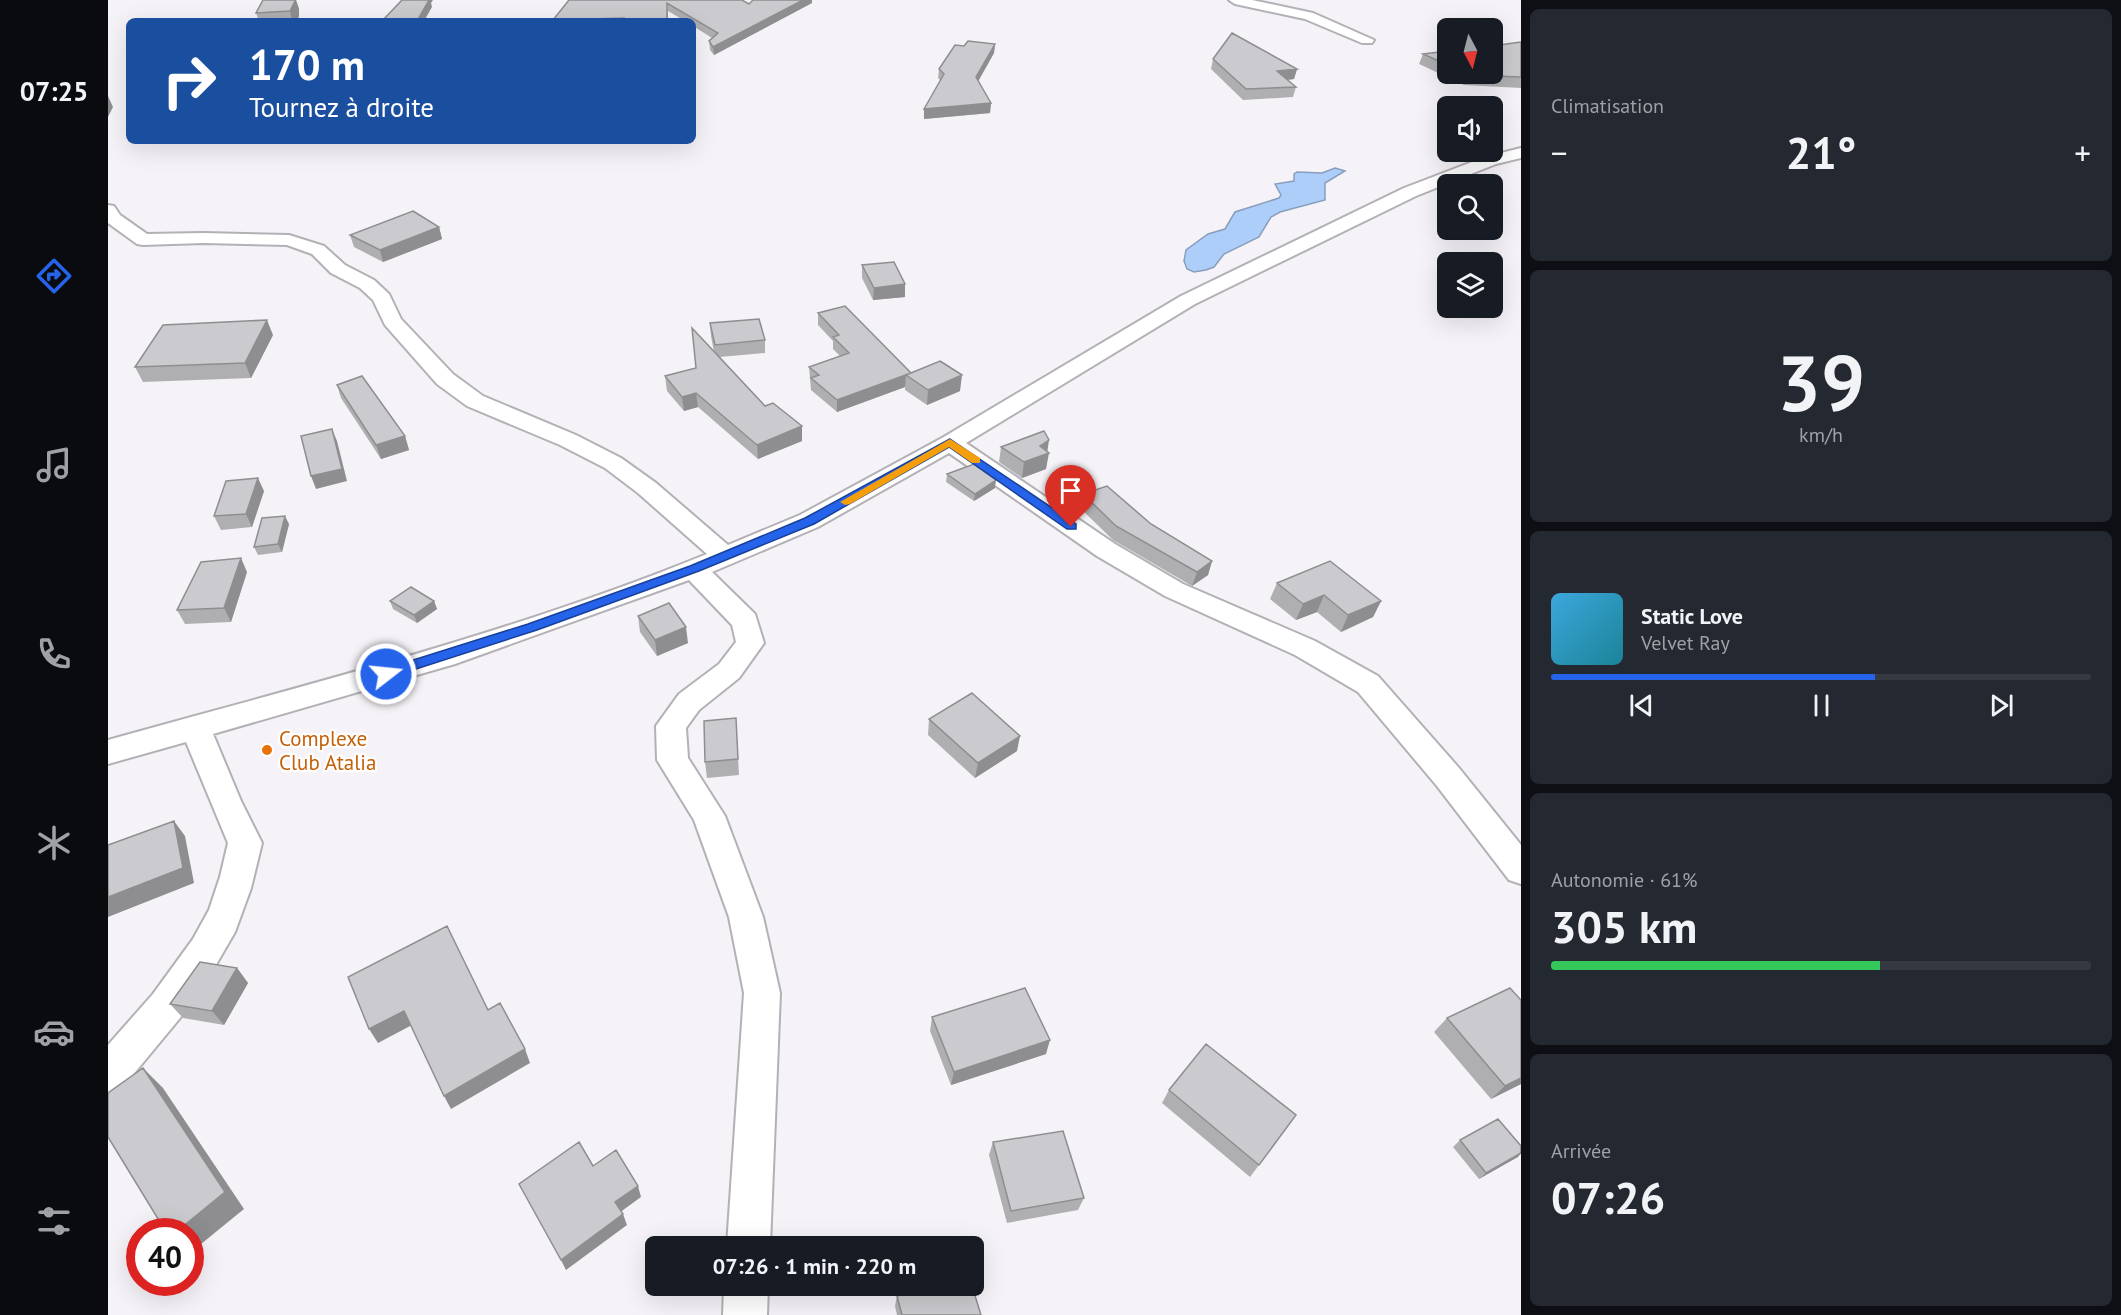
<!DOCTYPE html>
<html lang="fr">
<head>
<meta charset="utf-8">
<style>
	body { margin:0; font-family:"PT Sans",sans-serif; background:#242831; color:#f1f3f6; height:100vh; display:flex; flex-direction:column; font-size:22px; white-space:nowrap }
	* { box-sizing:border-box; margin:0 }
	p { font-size:20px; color:#9ea1a6 }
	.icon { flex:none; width:33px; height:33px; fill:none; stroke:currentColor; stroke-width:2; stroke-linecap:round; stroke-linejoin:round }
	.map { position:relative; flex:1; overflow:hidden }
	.details { display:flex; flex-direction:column; gap:9px; padding:9px; background:#0d0f14; width:600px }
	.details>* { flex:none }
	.hud { position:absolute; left:18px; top:18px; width:570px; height:126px; border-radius:9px; box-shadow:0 6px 24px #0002; background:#1a4fa0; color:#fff; overflow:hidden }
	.needle { width:39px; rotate:173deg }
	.fabs { position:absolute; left:1329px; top:18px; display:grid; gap:12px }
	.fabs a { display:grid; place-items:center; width:66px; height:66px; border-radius:9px; background:#171b24; box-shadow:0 6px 24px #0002; font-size:30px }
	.speed { position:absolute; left:18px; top:1218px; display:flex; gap:12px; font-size:30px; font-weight:700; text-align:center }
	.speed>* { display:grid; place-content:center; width:78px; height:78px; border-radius:50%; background:#171b24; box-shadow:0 6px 24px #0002; line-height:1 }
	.speed .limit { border:9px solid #d22; background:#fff; color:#111 }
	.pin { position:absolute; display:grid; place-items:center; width:51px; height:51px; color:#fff; margin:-62px -26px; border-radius:50% 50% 50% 0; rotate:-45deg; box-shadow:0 0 6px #0007 }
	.pin .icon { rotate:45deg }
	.me { position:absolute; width:66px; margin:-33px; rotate:74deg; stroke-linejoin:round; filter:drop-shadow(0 0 4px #0008) }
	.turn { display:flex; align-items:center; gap:21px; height:126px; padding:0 24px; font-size:27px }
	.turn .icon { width:78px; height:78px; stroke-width:2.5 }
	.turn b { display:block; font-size:42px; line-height:51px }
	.big { font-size:45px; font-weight:700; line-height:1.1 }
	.details .card { flex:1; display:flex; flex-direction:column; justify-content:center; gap:9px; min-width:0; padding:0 21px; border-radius:9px; background:#242831 }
	.details .dial { align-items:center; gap:0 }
	.dial b { font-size:78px; line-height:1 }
	.song { display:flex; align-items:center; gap:18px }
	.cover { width:72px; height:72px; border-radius:9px; background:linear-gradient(135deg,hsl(200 70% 55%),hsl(190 70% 35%)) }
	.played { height:6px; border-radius:3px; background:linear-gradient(90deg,#2563eb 60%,#363941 60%) }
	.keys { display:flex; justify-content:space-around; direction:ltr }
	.heat { display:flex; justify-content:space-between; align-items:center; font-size:33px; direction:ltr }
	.charge { height:9px; border-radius:4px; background:linear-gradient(90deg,#34c759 61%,#363941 0) }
	.trip { position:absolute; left:537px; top:1236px; width:339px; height:60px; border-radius:9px; background:#171b24; box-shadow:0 6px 24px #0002; font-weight:700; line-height:60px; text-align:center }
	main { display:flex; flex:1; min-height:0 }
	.tabs { display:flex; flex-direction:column; width:108px; justify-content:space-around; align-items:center; background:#090b0e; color:#9ea1a6 }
	.tabs .icon { width:42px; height:42px }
	.tabs .current { color:#2563eb }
	.tabs b { font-size:27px; color:#f1f3f6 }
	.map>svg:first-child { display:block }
	.water { fill:#aecefa; stroke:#889ebd; stroke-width:1.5 }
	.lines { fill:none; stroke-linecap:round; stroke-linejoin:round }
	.minor-casing { stroke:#b3b1b5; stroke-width:4 }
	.minor { fill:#fff; fill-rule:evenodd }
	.wall { fill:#afafb2 }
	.shaded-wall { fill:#8e8e91 }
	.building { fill:#cbcbcf; stroke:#8e8e91; stroke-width:1.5 }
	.route { fill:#2563eb; stroke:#184099; stroke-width:1.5 }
	.slow { fill:#f59e0b }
	.food-dot { fill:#e8710a; stroke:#fff; stroke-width:2 }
	.labels { text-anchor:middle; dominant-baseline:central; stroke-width:4.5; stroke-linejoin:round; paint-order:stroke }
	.food-label { font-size:21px; fill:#c56008; stroke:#fff; text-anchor:start }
</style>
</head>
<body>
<main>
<nav class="tabs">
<b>07:25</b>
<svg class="icon current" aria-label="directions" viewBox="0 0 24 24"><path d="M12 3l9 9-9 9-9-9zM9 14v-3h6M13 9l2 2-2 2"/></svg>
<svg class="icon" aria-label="music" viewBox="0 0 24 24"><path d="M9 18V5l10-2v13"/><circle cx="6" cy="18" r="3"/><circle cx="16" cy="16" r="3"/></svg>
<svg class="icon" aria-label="phone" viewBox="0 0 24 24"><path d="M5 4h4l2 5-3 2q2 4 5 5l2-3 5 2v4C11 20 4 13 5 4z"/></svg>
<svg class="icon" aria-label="climate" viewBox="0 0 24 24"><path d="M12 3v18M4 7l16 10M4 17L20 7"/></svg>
<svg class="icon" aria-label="car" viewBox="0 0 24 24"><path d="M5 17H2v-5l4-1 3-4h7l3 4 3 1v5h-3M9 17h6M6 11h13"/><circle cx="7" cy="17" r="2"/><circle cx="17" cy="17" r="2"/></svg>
<svg class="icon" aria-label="filters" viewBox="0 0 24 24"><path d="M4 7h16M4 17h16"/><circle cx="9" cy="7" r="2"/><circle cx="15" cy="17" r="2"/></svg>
</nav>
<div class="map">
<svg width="1413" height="1315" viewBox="0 0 1413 1315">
	<rect width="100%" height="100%" fill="#f6f3f8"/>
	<path class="water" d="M 1227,168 L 1237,171 L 1217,183 L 1217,200 L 1172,212 L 1163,217 L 1151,237 L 1116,254 L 1106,267 L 1098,270 L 1086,272 L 1079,269 L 1076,261 L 1078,250 L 1100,234 L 1117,229 L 1127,212 L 1171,198 L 1173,195 L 1167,184 L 1186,181 L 1186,174 L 1189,172 L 1214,173 Z"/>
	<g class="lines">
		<g class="minor-casing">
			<path id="minor" d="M 1121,0 L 1144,0 L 1205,13 L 1266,40 L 1264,43 L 1254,43 L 1197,19 L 1127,4 Z
				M 1413,148 L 1413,158 L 1388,164 L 1308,196 L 1087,304 L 858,443 L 1007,544 L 1075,584 L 1207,641 L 1270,676 L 1351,768 L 1413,845 L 1413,884 L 1401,880 L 1329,786 L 1250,692 L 1187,655 L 1057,596 L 989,556 L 841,453 L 710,527 L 604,572 L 647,614 L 656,643 L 631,678 L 591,710 L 578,728 L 580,758 L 617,816 L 655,917 L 672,993 L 662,1246 L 619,1246 L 636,993 L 621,917 L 586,820 L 549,760 L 548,726 L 571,694 L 611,664 L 628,642 L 624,625 L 581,580 L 347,664 L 105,734 L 133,801 L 154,843 L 143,888 L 127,932 L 98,982 L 72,1018 L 14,1088 L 0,1093 L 0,1045 L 45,994 L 85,939 L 101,910 L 112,877 L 120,843 L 78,742 L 0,764 L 0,740 C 201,684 405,633 599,554 L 530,493 L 497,468 L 452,445 L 359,406 L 329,384 L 277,325 L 265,300 L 252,288 L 223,273 L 204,254 L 179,245 L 95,243 L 35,245 L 29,244 L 0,223 L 0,205 L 6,206 L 12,215 L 39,234 L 95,233 L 181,235 L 216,246 L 237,265 L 266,280 L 281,294 L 293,319 L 345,374 L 375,396 L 468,435 L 513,458 L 548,483 L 620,545 L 692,515 L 834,438 L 1073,296 L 1296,188 L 1377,157 Z
				M 616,1286 L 660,1286 L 659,1315 L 615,1315 Z"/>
		</g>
		<use href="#minor" class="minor"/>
	</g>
	<path class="wall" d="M 155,0 L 188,0 L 191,9 L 191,16 L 189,21 L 151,21 L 148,13 Z
		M 461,0 L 641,4 L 645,0 L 704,0 L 704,3 L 606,55 L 602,50 L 601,41 L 604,38 L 585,26 L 585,21 L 577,21 L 560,11 L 560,21 L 445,21 Z
		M 1413,42 L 1413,88 L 1356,85 L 1311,64 L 1315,54 L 1340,51 L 1340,74 L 1384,74 Z
		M 887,44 L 886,53 L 870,81 L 883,103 L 882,113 L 816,119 L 832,80 L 830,78 L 831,69 L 856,46 Z
		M 1105,59 L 1189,69 L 1186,79 L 1179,80 L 1188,87 L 1185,97 L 1135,100 L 1103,69 Z
		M 331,227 L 334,239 L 275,262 L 246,247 L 242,235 Z
		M 754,265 L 797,297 L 765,300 L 754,278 Z
		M 710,313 L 802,373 L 852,391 L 819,405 L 797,390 L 797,387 L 729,412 L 703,390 L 701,367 L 732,356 L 725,349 L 725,341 L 710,325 Z
		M 602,323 L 657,340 L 657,353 L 612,357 L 657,406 L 694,426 L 694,441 L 650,459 L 590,407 L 576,411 L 559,391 L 557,376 L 588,368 L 606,352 L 603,336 Z
		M 165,335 L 143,378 L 35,382 L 27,367 Z
		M 229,385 L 297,436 L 301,450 L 273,459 L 233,398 Z
		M 893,447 L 939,451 L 938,469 L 914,478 L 891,462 Z
		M 839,474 L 887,488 L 866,501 L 838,482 Z
		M 156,491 L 144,527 L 113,530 L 106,516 Z
		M 975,494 L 1043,524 L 1104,561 L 1100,575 L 1084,586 L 1005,540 L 972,508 Z
		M 181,524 L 174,552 L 150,555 L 146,547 Z
		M 139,572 L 123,622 L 77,624 L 69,610 Z
		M 1169,583 L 1273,601 L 1265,617 L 1233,632 L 1209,612 L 1188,620 L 1162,599 Z
		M 282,601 L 326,601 L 329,609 L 309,623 L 285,609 Z
		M 530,616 L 580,643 L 549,656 L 532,632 Z
		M 628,718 L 631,775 L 599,778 L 597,762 Z
		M 821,719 L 909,751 L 867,778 L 820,735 Z
		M 129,968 L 140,983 L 116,1025 L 75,1018 L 62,1004 Z
		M 1413,1000 L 1413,1084 L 1383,1099 L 1326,1032 L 1339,1018 Z
		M 824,1017 L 938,1054 L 843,1085 L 822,1031 Z
		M 1061,1090 L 1151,1165 L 1142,1177 L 1054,1103 Z
		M 1352,1140 L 1413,1146 L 1413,1154 L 1371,1179 L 1345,1147 Z
		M 885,1142 L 976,1198 L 970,1210 L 899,1223 L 881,1155 Z
		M 789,1296 L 873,1315 L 789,1315 L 787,1306 Z"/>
	<path class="shaded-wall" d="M 187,0 L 188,0 L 191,9 L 191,16 L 189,21 L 184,21 L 182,11 Z
		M 319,0 L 325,0 L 323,3 L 324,7 L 316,21 L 309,21 Z
		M 695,0 L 704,0 L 704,3 L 606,55 L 605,47 Z
		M 887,44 L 886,53 L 867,87 L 868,77 Z
		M 1189,69 L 1186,79 L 1167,81 L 1169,71 Z
		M 0,96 L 5,107 L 0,117 Z
		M 883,103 L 882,113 L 816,119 L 816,109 Z
		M 331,227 L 334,239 L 275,262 L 272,250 Z
		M 797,284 L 797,297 L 765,300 L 766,288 Z
		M 159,320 L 165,335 L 143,378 L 137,363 Z
		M 798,375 L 797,387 L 729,412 L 729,400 Z
		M 854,375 L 852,391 L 819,405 L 820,390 Z
		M 588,393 L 590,407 L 576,411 L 574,397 Z
		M 694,426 L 694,441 L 650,459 L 649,445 Z
		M 224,429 L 229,441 L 239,481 L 208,489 L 203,476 Z
		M 297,436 L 301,450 L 273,459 L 268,445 Z
		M 941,440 L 939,454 L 941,453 L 938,469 L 914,478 L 916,462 L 932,446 Z
		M 150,478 L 156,491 L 144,527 L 138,514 Z
		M 888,480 L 887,488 L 866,501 L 867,494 Z
		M 177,516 L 181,524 L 174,552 L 170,544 Z
		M 133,558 L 139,572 L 123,622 L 116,608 Z
		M 1104,561 L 1100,575 L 1084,586 L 1089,572 Z
		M 1216,595 L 1209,612 L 1188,620 L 1195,604 Z
		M 326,601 L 329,609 L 309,623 L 306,615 Z
		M 1273,601 L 1265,617 L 1233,632 L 1240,615 Z
		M 578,627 L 580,643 L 549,656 L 547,640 Z
		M 912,736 L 909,751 L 867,778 L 870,763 Z
		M 66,821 L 77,836 L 86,883 L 0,917 L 0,897 Z
		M 129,968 L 140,983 L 116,1025 L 104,1011 Z
		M 296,1011 L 304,1025 L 270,1043 L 261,1029 Z
		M 942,1040 L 938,1054 L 843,1085 L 846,1072 Z
		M 417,1049 L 422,1063 L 343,1109 L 336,1096 Z
		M 35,1068 L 55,1088 L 136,1209 L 82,1253 L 82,1232 L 68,1232 Z
		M 1413,1078 L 1413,1084 L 1383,1099 L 1397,1086 Z
		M 1413,1153 L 1410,1157 L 1371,1179 L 1378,1173 Z
		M 530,1186 L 533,1197 L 511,1213 L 507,1202 Z
		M 515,1214 L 519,1225 L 458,1270 L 453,1260 Z"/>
	<path class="building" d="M 155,0 L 187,0 L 187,1 L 182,11 L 148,13 Z
		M 294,0 L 321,0 L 309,21 L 274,21 Z
		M 461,0 L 634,0 L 641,4 L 645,0 L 695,0 L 605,47 L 601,41 L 610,33 L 559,3 L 559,21 L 515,21 L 516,18 L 445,20 Z
		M 1124,33 L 1189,69 L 1169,71 L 1188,87 L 1138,89 L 1105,59 Z
		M 860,41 L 887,44 L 868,77 L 883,103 L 816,109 L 836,74 L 831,69 L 847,45 L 856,46 Z
		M 1413,42 L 1413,77 L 1360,75 L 1357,74 L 1384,74 L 1384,46 Z
		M 1340,51 L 1340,65 L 1315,54 Z
		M 305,211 L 331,227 L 272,250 L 242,235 Z
		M 786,262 L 797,284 L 766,288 L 754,265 Z
		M 737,306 L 803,373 L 729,400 L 703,378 L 711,375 L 701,367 L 741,353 L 725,337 L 731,335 L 710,313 Z
		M 651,319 L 657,340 L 607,345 L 602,323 Z
		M 159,320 L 137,363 L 27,367 L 55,325 Z
		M 584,328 L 657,406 L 665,403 L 694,426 L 649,445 L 588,393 L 574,397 L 557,376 L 588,368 Z
		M 832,361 L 854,375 L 820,390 L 798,375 Z
		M 254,376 L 297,436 L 268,445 L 229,385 Z
		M 224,429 L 234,469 L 203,476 L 193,436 Z
		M 936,431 L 941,440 L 932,446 L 941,453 L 916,462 L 893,447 Z
		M 866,464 L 888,480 L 867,494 L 839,474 Z
		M 150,478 L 138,514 L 106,516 L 118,481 Z
		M 999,486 L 1043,524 L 1104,561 L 1089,572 L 1008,526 L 975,494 Z
		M 177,516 L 170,544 L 146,547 L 154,518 Z
		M 133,558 L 116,608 L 69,610 L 93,562 Z
		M 1222,561 L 1273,601 L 1240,615 L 1216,595 L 1195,604 L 1169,583 Z
		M 303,587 L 326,601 L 306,615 L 282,601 Z
		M 561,603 L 578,627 L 547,640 L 530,616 Z
		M 864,693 L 912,736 L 870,763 L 821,719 Z
		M 628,718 L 630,759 L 597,762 L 596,721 Z
		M 66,821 L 75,868 L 0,897 L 0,845 Z
		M 339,926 L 380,1010 L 392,1003 L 417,1049 L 336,1096 L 296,1011 L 261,1029 L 240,977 Z
		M 92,962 L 129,968 L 104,1011 L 62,1004 Z
		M 917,988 L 942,1040 L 846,1072 L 824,1017 Z
		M 1402,988 L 1413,1000 L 1413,1078 L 1397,1086 L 1339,1018 Z
		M 1098,1044 L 1188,1115 L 1151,1165 L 1061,1090 Z
		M 35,1068 L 117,1192 L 68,1232 L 58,1232 L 0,1137 L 0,1093 Z
		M 1390,1119 L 1413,1146 L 1413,1153 L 1378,1173 L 1352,1140 Z
		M 955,1131 L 976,1198 L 903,1211 L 885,1142 Z
		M 471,1142 L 485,1166 L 508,1150 L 530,1186 L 507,1202 L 515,1214 L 453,1260 L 411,1184 Z
		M 829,1286 L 864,1286 L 873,1315 L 794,1315 L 789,1296 Z"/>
	<path class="route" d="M 842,439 L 968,524 L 968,529 L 959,529 L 841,447 L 706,524 L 591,571 L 429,630 L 283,677 L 278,679 L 271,674 L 273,670 L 420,624 L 582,566 L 697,518 Z"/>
	<path class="slow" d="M 842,439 L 872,458 L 872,463 L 864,463 L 841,447 L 742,504 L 737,505 L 732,502 Z"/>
	<circle class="food-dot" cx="159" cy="750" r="6"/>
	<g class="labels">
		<g class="food-label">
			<text x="171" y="738">Complexe<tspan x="171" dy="24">Club Atalia</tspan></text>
		</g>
	</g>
</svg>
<div class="fabs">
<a><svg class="needle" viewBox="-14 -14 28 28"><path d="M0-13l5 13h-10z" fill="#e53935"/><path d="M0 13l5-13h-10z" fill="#9ea1a6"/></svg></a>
<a><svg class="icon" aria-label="sound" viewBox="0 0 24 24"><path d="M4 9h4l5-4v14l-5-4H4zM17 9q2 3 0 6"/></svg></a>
<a><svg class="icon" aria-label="search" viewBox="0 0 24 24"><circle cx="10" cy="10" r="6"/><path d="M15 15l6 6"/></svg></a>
<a><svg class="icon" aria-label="layers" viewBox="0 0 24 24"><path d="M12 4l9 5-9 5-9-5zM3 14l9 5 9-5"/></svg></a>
</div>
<div class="speed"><div class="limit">40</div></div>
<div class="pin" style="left:963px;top:527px;background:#d93025"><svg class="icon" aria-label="arrive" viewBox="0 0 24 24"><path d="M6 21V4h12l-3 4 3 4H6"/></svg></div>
<svg class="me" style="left:278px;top:674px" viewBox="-20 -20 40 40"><circle r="17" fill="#2563eb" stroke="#fff" stroke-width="3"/><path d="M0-11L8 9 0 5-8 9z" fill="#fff"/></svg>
<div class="trip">07:26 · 1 min · 220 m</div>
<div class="hud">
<div class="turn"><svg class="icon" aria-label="right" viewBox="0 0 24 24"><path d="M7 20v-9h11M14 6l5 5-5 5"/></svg><div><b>170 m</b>Tournez à droite</div></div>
</div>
</div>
<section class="details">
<div class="card"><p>Climatisation</p>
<div class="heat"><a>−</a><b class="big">21°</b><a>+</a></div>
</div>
<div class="card dial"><b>39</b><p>km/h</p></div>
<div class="card">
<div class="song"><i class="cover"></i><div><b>Static Love</b><p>Velvet Ray</p></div></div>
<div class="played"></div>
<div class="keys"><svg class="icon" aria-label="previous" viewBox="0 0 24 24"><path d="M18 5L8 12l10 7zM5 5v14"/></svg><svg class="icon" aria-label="pause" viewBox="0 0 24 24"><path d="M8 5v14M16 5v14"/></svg><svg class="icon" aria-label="next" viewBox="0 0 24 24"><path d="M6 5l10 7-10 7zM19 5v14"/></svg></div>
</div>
<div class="card"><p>Autonomie · 61%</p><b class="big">305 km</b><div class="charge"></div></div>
<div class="card"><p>Arrivée</p><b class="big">07:26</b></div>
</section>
</main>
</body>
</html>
